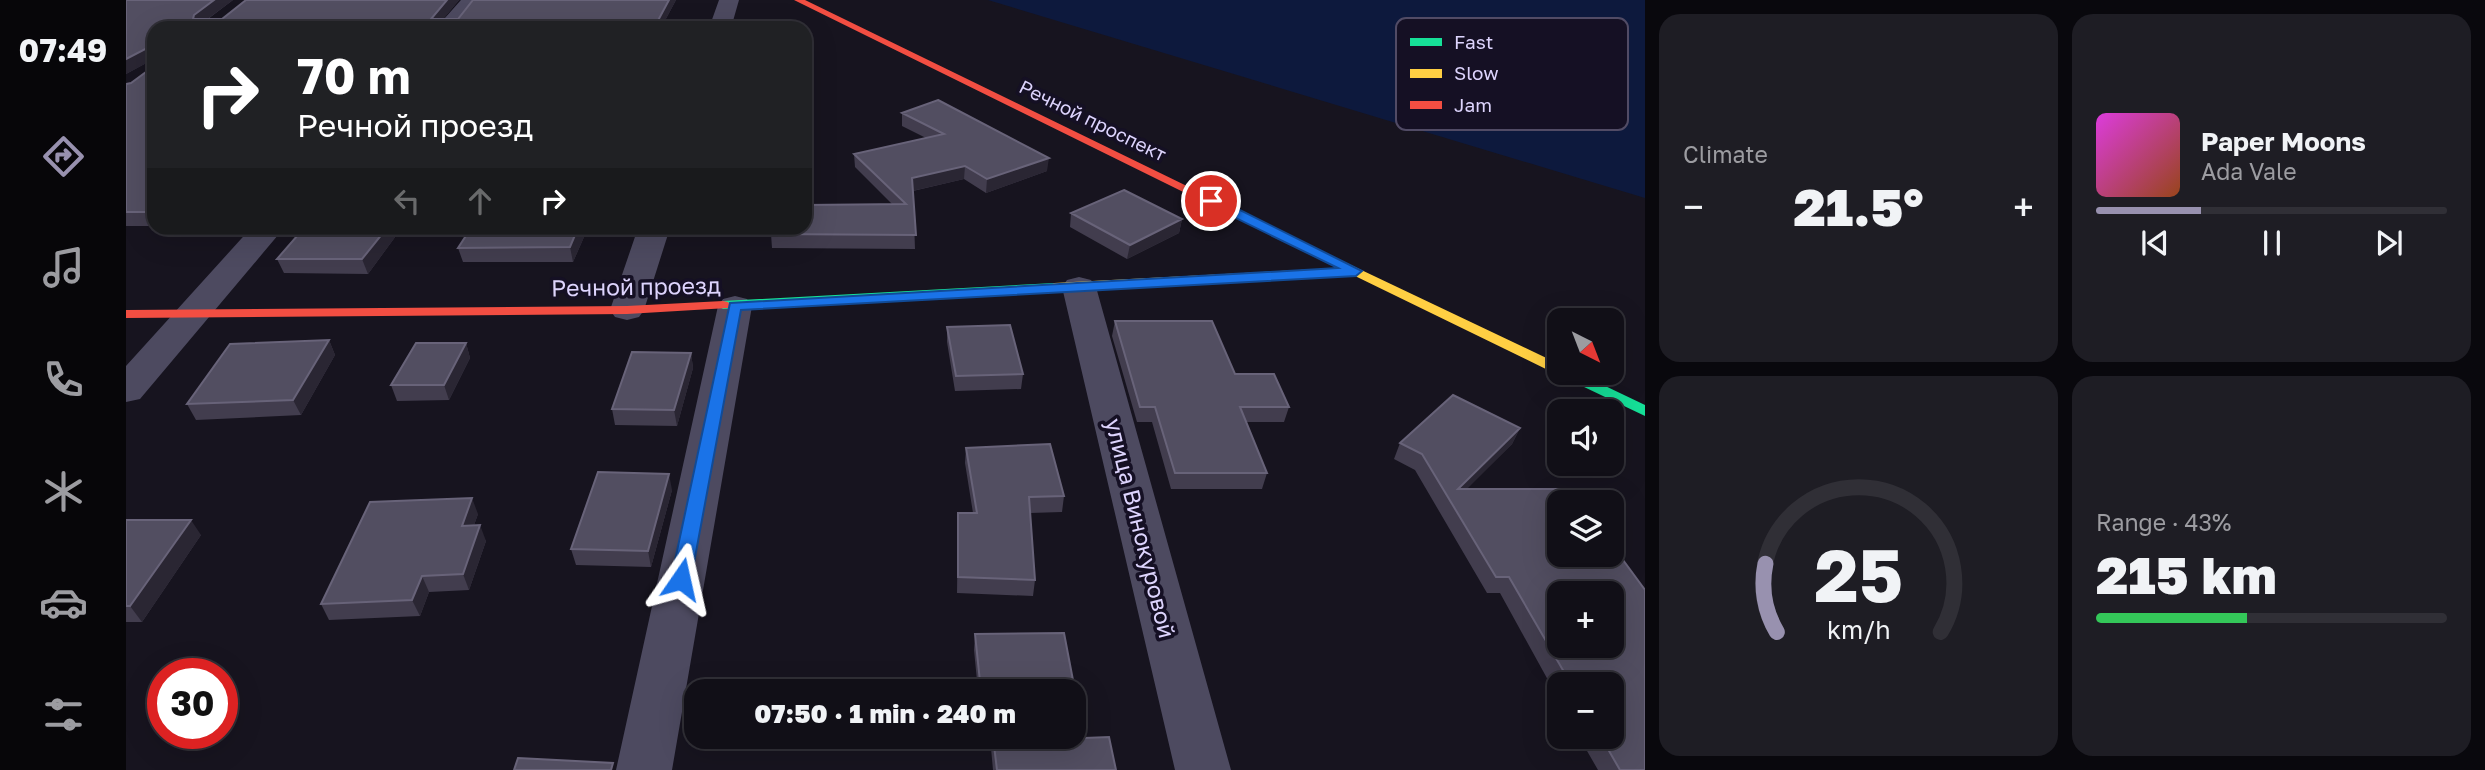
<!DOCTYPE html>
<html lang="en">
<head>
<meta charset="utf-8">
<style>
	body { margin:0; font-family:"Golos Text",sans-serif; background:#1e1d24; color:#f1f3f6; height:100vh; display:flex; flex-direction:column; font-size:26px; white-space:nowrap }
	* { box-sizing:border-box; margin:0 }
	p { font-size:23px; color:#9c9ca1 }
	.icon { flex:none; width:38px; height:38px; fill:none; stroke:currentColor; stroke-width:2; stroke-linecap:round; stroke-linejoin:round }
	.map { position:relative; flex:1; overflow:hidden }
	.drawer { display:flex; flex-direction:column; gap:14px; padding:14px; background:#09080d; width:840px }
	.drawer>* { flex:none }
	.guide { position:absolute; left:21px; top:21px; width:665px; height:214px; border-radius:21px; box-shadow:0 7px 28px #0002,0 0 0 2px #302f36; background:#202124; color:#fff; overflow:hidden }
	.needle { width:46px; rotate:138deg }
	.buttons { position:absolute; left:1421px; top:308px; display:grid; gap:14px }
	.buttons a { display:grid; place-items:center; width:77px; height:77px; border-radius:14px; background:#110f17; box-shadow:0 7px 28px #0002,0 0 0 2px #302f36; font-size:35px }
	.speed { position:absolute; left:21px; top:658px; display:flex; gap:14px; font-size:35px; font-weight:700; text-align:center }
	.speed>* { display:grid; place-content:center; width:91px; height:91px; border-radius:50%; background:#110f17; box-shadow:0 7px 28px #0002,0 0 0 2px #302f36; line-height:1 }
	.speed .limit { border:10px solid #d22; background:#fff; color:#111 }
	.pin { position:absolute; display:grid; place-items:center; width:60px; height:60px; color:#fff; margin:-30px; border:4px solid #fff; border-radius:50%; box-shadow:0 2px 7px #0007 }
	.me { position:absolute; width:77px; margin:-38px; rotate:11deg; stroke-linejoin:round; filter:drop-shadow(0 0 5px #0008) }
	.turn { display:flex; align-items:center; gap:24px; height:147px; padding:0 35px; font-size:32px }
	.turn .icon { width:91px; height:91px; stroke-width:2.5 }
	.turn b { display:block; font-size:49px; line-height:60px }
	.lanes { display:flex; align-items:center; height:66px; padding:0 35px; background:#0003; justify-content:center; gap:35px; direction:ltr }
	.lanes .off { opacity:.35 }
	.big { font-size:52px; font-weight:800; line-height:1.1 }
	.drawer .card { flex:1; display:flex; flex-direction:column; justify-content:center; gap:10px; min-width:0; padding:0 24px; border-radius:21px; background:#1e1d24 }
	.drawer .dial { align-items:center; gap:0 }
	.dial svg { height:182px; overflow:visible; fill:none; stroke:#302f36; stroke-width:7; stroke-linecap:round; text-anchor:middle }
	.dial text { fill:#f1f3f6; stroke:none }
	.song { display:flex; align-items:center; gap:21px }
	.cover { width:84px; height:84px; border-radius:10px; background:linear-gradient(135deg,hsl(300 70% 55%),hsl(20 70% 35%)) }
	.played { height:7px; border-radius:4px; background:linear-gradient(90deg,#9891af 30%,#302f36 30%) }
	.keys { display:flex; justify-content:space-around; direction:ltr }
	.heat { display:flex; justify-content:space-between; align-items:center; font-size:38px; direction:ltr }
	.charge { height:10px; border-radius:5px; background:linear-gradient(90deg,#34c759 43%,#302f36 0) }
	.drawer .tiles { flex:1; display:grid; gap:14px; grid-template-columns:repeat(2,1fr) }
	.trip { position:absolute; left:558px; top:679px; width:402px; height:70px; border-radius:21px; background:#110f17; box-shadow:0 7px 28px #0002,0 0 0 2px #302f36; font-weight:800; line-height:70px; text-align:center }
	main { display:flex; flex:1; min-height:0 }
	.menu { display:flex; flex-direction:column; width:126px; justify-content:space-around; align-items:center; background:#070609; color:#9c9ca1 }
	.menu .icon { width:49px; height:49px }
	.menu .active { color:#9891af }
	.menu b { font-size:32px; color:#f1f3f6 }
	.map>svg:first-child { display:block }
	.water { fill:#0d193d }
	.lines { fill:none; stroke-linecap:round; stroke-linejoin:round }
	.street { fill:#4d4a60; fill-rule:evenodd }
	.fast { fill:#16e098; fill-rule:evenodd }
	.slow { fill:#ffcf43; fill-rule:evenodd }
	.jam { fill:#f24e42; fill-rule:evenodd }
	.wall { fill:#423d4e; fill-rule:evenodd }
	.shaded-wall { fill:#2a2633 }
	.building { fill:#524e61; stroke:#686379; stroke-width:2; fill-rule:evenodd }
	.route { fill:#1a73e8; stroke:#114b97; stroke-width:2 }
	.labels { text-anchor:middle; dominant-baseline:central; stroke-width:7; stroke-linejoin:round; paint-order:stroke }
	.far-street-label { font-size:19px; fill:#ddd4fd; stroke:#151024 }
	.street-label { font-size:23px; fill:#ddd4fd; stroke:#151024 }
	.key { fill:#151024; stroke:#514b65; stroke-width:2 }
	.key-label { font-size:19px; fill:#ddd4fd }
</style>
</head>
<body>
<main>
<nav class="menu">
<b>07:49</b>
<svg class="icon active" aria-label="directions" viewBox="0 0 24 24"><path d="M12 3l9 9-9 9-9-9zM9 14v-3h6M13 9l2 2-2 2"/></svg>
<svg class="icon" aria-label="music" viewBox="0 0 24 24"><path d="M9 18V5l10-2v13"/><circle cx="6" cy="18" r="3"/><circle cx="16" cy="16" r="3"/></svg>
<svg class="icon" aria-label="phone" viewBox="0 0 24 24"><path d="M5 4h4l2 5-3 2q2 4 5 5l2-3 5 2v4C11 20 4 13 5 4z"/></svg>
<svg class="icon" aria-label="climate" viewBox="0 0 24 24"><path d="M12 3v18M4 7l16 10M4 17L20 7"/></svg>
<svg class="icon" aria-label="car" viewBox="0 0 24 24"><path d="M5 17H2v-5l4-1 3-4h7l3 4 3 1v5h-3M9 17h6M6 11h13"/><circle cx="7" cy="17" r="2"/><circle cx="17" cy="17" r="2"/></svg>
<svg class="icon" aria-label="filters" viewBox="0 0 24 24"><path d="M4 7h16M4 17h16"/><circle cx="9" cy="7" r="2"/><circle cx="15" cy="17" r="2"/></svg>
</nav>
<div class="map">
<svg width="1519" height="770" viewBox="0 0 1519 770">
	<rect width="100%" height="100%" fill="#17141f"/>
	<path class="water" d="M 862,0 L 1519,0 L 1519,198 Z"/>
	<g class="lines">
		<path class="street" d="M 335,0 L 356,0 L 333,28 L 310,28 Z
			M 593,0 L 613,0 L 605,28 L 583,28 Z
			M 125,228 L 158,228 L 14,399 L 0,402 L 0,366 Z
			M 512,228 L 544,228 L 518,310 L 513,317 L 501,320 L 489,317 L 484,310 Z
			M 953,277 L 965,280 L 970,287 L 1105,770 L 1049,770 L 936,287 L 941,280 Z
			M 609,296 L 621,299 L 626,306 L 546,770 L 490,770 L 592,306 L 597,299 Z"/>
		<path class="fast" d="M 928,283 L 935,287 L 933,290 L 597,309 L 590,305 L 597,301 Z
			M 1433,371 L 1452,373 L 1519,405 L 1519,416 L 1435,376 Z"/>
		<path class="slow" d="M 1208,257 L 1433,364 L 1433,373 L 1439,373 L 1428,373 L 1227,275 L 928,291 L 921,287 L 928,283 L 1212,268 L 1201,261 Z"/>
		<path class="jam" d="M 668,0 L 679,0 L 1215,261 L 1213,264 L 1203,264 Z
			M 597,301 L 602,302 L 604,305 L 602,308 L 501,314 L 0,318 L 0,310 L 501,306 Z"/>
	</g>
	<path class="wall" d="M 0,0 L 107,0 L 82,19 L 96,19 L 120,0 L 333,0 L 317,19 L 332,19 L 347,0 L 550,0 L 535,28 L 28,28 L 28,226 L 0,226 L 0,84 L 5,83 L 24,69 L 24,61 L 0,74 Z
		M 776,113 L 921,171 L 860,193 L 838,179 L 787,191 L 789,249 L 646,248 L 645,234 L 766,204 L 729,167 L 728,154 L 800,138 L 776,126 Z
		M 945,213 L 1056,219 L 1053,233 L 1001,259 L 944,227 Z
		M 178,228 L 283,228 L 282,229 L 275,229 L 242,274 L 158,273 L 151,259 Z
		M 345,228 L 462,228 L 447,262 L 337,262 L 332,248 Z
		M 989,321 L 1109,374 L 1163,407 L 1158,422 L 1120,422 L 1141,473 L 1136,489 L 1045,489 L 1026,422 L 1011,422 L 986,336 Z
		M 821,327 L 897,374 L 895,389 L 829,391 L 821,342 Z
		M 203,340 L 209,355 L 175,415 L 70,420 L 61,404 Z
		M 340,343 L 344,358 L 323,400 L 271,401 L 265,385 Z
		M 565,353 L 567,368 L 551,426 L 489,425 L 486,409 Z
		M 1327,395 L 1394,428 L 1386,444 L 1340,489 L 1443,489 L 1454,502 L 1433,502 L 1433,555 L 1486,555 L 1486,545 L 1519,590 L 1519,770 L 1472,770 L 1453,737 L 1486,737 L 1486,684 L 1433,684 L 1433,700 L 1374,593 L 1361,593 L 1289,470 L 1268,459 L 1274,443 ZM 1433,593 L 1486,593 L 1486,646 L 1433,646 Z
		M 840,448 L 938,496 L 936,512 L 904,513 L 909,580 L 907,596 L 831,593 L 832,513 L 847,513 L 839,463 Z
		M 546,490 L 525,567 L 450,565 L 445,549 Z
		M 352,514 L 348,525 L 360,541 L 343,590 L 303,592 L 294,616 L 203,620 L 195,604 Z
		M 0,520 L 75,535 L 16,622 L 0,622 Z
		M 938,633 L 958,738 L 983,737 L 990,770 L 867,770 L 864,737 L 856,737 L 948,737 L 948,691 L 852,691 L 848,650 L 849,634 Z"/>
	<path class="shaded-wall" d="M 88,0 L 107,0 L 72,26 L 67,19 L 68,15 Z
		M 321,0 L 333,0 L 310,28 L 305,19 Z
		M 543,0 L 550,0 L 535,28 L 528,28 Z
		M 23,47 L 28,59 L 0,74 L 0,59 Z
		M 923,158 L 921,171 L 860,193 L 861,179 Z
		M 839,166 L 838,179 L 786,191 L 786,178 Z
		M 1056,219 L 1053,233 L 1001,259 L 1004,245 Z
		M 261,228 L 275,228 L 275,229 L 242,274 L 236,259 Z
		M 452,228 L 462,228 L 447,262 L 444,247 Z
		M 203,340 L 209,355 L 175,415 L 167,400 Z
		M 340,343 L 344,358 L 323,400 L 318,385 Z
		M 565,353 L 567,368 L 551,426 L 548,410 Z
		M 1394,428 L 1386,444 L 1325,505 L 1332,489 Z
		M 543,474 L 546,490 L 525,567 L 522,551 Z
		M 346,498 L 352,514 L 342,542 L 336,526 Z
		M 65,520 L 75,535 L 16,622 L 4,606 Z
		M 354,525 L 360,541 L 343,590 L 337,574 Z
		M 296,576 L 303,592 L 294,616 L 286,600 Z"/>
	<path class="building" d="M 0,0 L 88,0 L 68,15 L 67,19 L 96,19 L 120,0 L 321,0 L 305,19 L 332,19 L 347,0 L 543,0 L 528,28 L 28,28 L 28,212 L 0,212 L 0,84 L 5,83 L 24,69 L 23,47 L 0,59 Z
		M 812,100 L 923,158 L 861,179 L 839,166 L 786,178 L 790,235 L 645,234 L 647,228 L 679,228 L 679,205 L 780,204 L 728,154 L 818,134 L 776,113 Z
		M 998,190 L 1056,219 L 1004,245 L 945,213 Z
		M 178,228 L 261,228 L 236,259 L 151,259 Z
		M 345,228 L 452,228 L 444,247 L 332,248 Z
		M 989,321 L 1086,321 L 1109,374 L 1148,374 L 1163,407 L 1114,407 L 1141,473 L 1049,473 L 1029,407 L 1014,407 Z
		M 884,325 L 897,374 L 830,376 L 821,327 Z
		M 203,340 L 167,400 L 61,404 L 104,344 Z
		M 290,343 L 340,343 L 318,385 L 265,385 Z
		M 506,352 L 565,353 L 548,410 L 486,409 Z
		M 1327,395 L 1394,428 L 1332,489 L 1443,489 L 1454,502 L 1433,502 L 1433,555 L 1486,555 L 1486,545 L 1519,590 L 1519,770 L 1494,770 L 1475,737 L 1486,737 L 1486,684 L 1445,684 L 1383,577 L 1370,577 L 1296,454 L 1274,443 ZM 1433,593 L 1486,593 L 1486,646 L 1433,646 Z
		M 924,444 L 938,496 L 903,497 L 909,580 L 832,577 L 832,513 L 851,513 L 840,448 Z
		M 472,472 L 543,474 L 522,551 L 445,549 Z
		M 346,498 L 336,526 L 354,525 L 337,574 L 296,576 L 286,600 L 195,604 L 244,502 Z
		M 0,520 L 65,520 L 4,606 L 0,606 Z
		M 938,633 L 958,738 L 983,737 L 990,770 L 871,770 L 867,737 L 948,737 L 948,691 L 855,691 L 849,634 Z
		M 392,758 L 487,763 L 485,770 L 388,770 Z"/>
	<path class="route" d="M 1081,198 L 1090,198 L 1236,271 L 1230,276 L 615,310 L 565,579 L 562,584 L 548,584 L 545,579 L 604,303 L 1212,268 L 1081,204 Z"/>
	<g class="labels">
		<g class="far-street-label">
			<text transform="translate(967 120) rotate(26)">Речной проспект</text>
		</g>
		<g class="street-label">
			<text transform="translate(510 286) rotate(-1)">Речной проезд</text>
			<text transform="translate(1015 528) rotate(76)">улица Винокуровой</text>
		</g>
	</g>
	<rect x="1270" y="18" width="232" height="112" rx="10" class="key"/>
	<rect x="1284" y="38" width="32" height="8" fill="#16e098"/>
	<rect x="1284" y="69" width="32" height="9" fill="#ffcf43"/>
	<rect x="1284" y="101" width="32" height="8" fill="#f24e42"/>
	<g class="key-label">
		<text x="1328" y="49">Fast</text>
		<text x="1328" y="80">Slow</text>
		<text x="1328" y="112">Jam</text>
	</g>
</svg>
<div class="buttons">
<a><svg class="needle" viewBox="-14 -14 28 28"><path d="M0-13l5 13h-10z" fill="#e53935"/><path d="M0 13l5-13h-10z" fill="#9c9ca1"/></svg></a>
<a><svg class="icon" aria-label="sound" viewBox="0 0 24 24"><path d="M4 9h4l5-4v14l-5-4H4zM17 9q2 3 0 6"/></svg></a>
<a><svg class="icon" aria-label="layers" viewBox="0 0 24 24"><path d="M12 4l9 5-9 5-9-5zM3 14l9 5 9-5"/></svg></a>
<a>+</a>
<a>−</a>
</div>
<div class="speed"><div class="limit">30</div></div>
<div class="pin" style="left:1085px;top:201px;background:#d93025"><svg class="icon" aria-label="arrive" viewBox="0 0 24 24"><path d="M6 21V4h12l-3 4 3 4H6"/></svg></div>
<svg class="me" style="left:555px;top:579px" viewBox="-20 -20 40 40"><path d="M0-17L14 15 0 8-14 15z" fill="#1a73e8" stroke="#fff" stroke-width="4"/></svg>
<div class="trip">07:50 · 1 min · 240 m</div>
<div class="guide">
<div class="turn"><svg class="icon" aria-label="right" viewBox="0 0 24 24"><path d="M7 20v-9h11M14 6l5 5-5 5"/></svg><div><b>70 m</b>Речной проезд</div></div>
<div class="lanes"><svg class="icon off" aria-label="left" viewBox="0 0 24 24"><path d="M17 20v-9H6M10 6l-5 5 5 5"/></svg><svg class="icon off" aria-label="ahead" viewBox="0 0 24 24"><path d="M12 20V5M6 11l6-6 6 6"/></svg><svg class="icon" aria-label="right" viewBox="0 0 24 24"><path d="M7 20v-9h11M14 6l5 5-5 5"/></svg></div>
</div>
</div>
<section class="drawer">
<div class="tiles">
<div class="card"><p>Climate</p>
<div class="heat"><a>−</a><b class="big">21.5°</b><a>+</a></div>
</div>
<div class="card">
<div class="song"><i class="cover"></i><div><b>Paper Moons</b><p>Ada Vale</p></div></div>
<div class="played"></div>
<div class="keys"><svg class="icon" aria-label="previous" viewBox="0 0 24 24"><path d="M18 5L8 12l10 7zM5 5v14"/></svg><svg class="icon" aria-label="pause" viewBox="0 0 24 24"><path d="M8 5v14M16 5v14"/></svg><svg class="icon" aria-label="next" viewBox="0 0 24 24"><path d="M6 5l10 7-10 7zM19 5v14"/></svg></div>
</div>
<div class="card dial"><svg viewBox="0 0 100 80">
<path d="M14 69A42 42 0 1 1 86 69"/>
<path d="M14 69A42 42 0 0 1 9 39" stroke="#9891af"/>
<text x="50" y="56" font-size="32" font-weight="700">25</text>
<text x="50" y="72" font-size="11">km/h</text>
</svg></div>
<div class="card"><p>Range · 43%</p><b class="big">215 km</b><div class="charge"></div></div>
</div>
</section>
</main>
</body>
</html>
